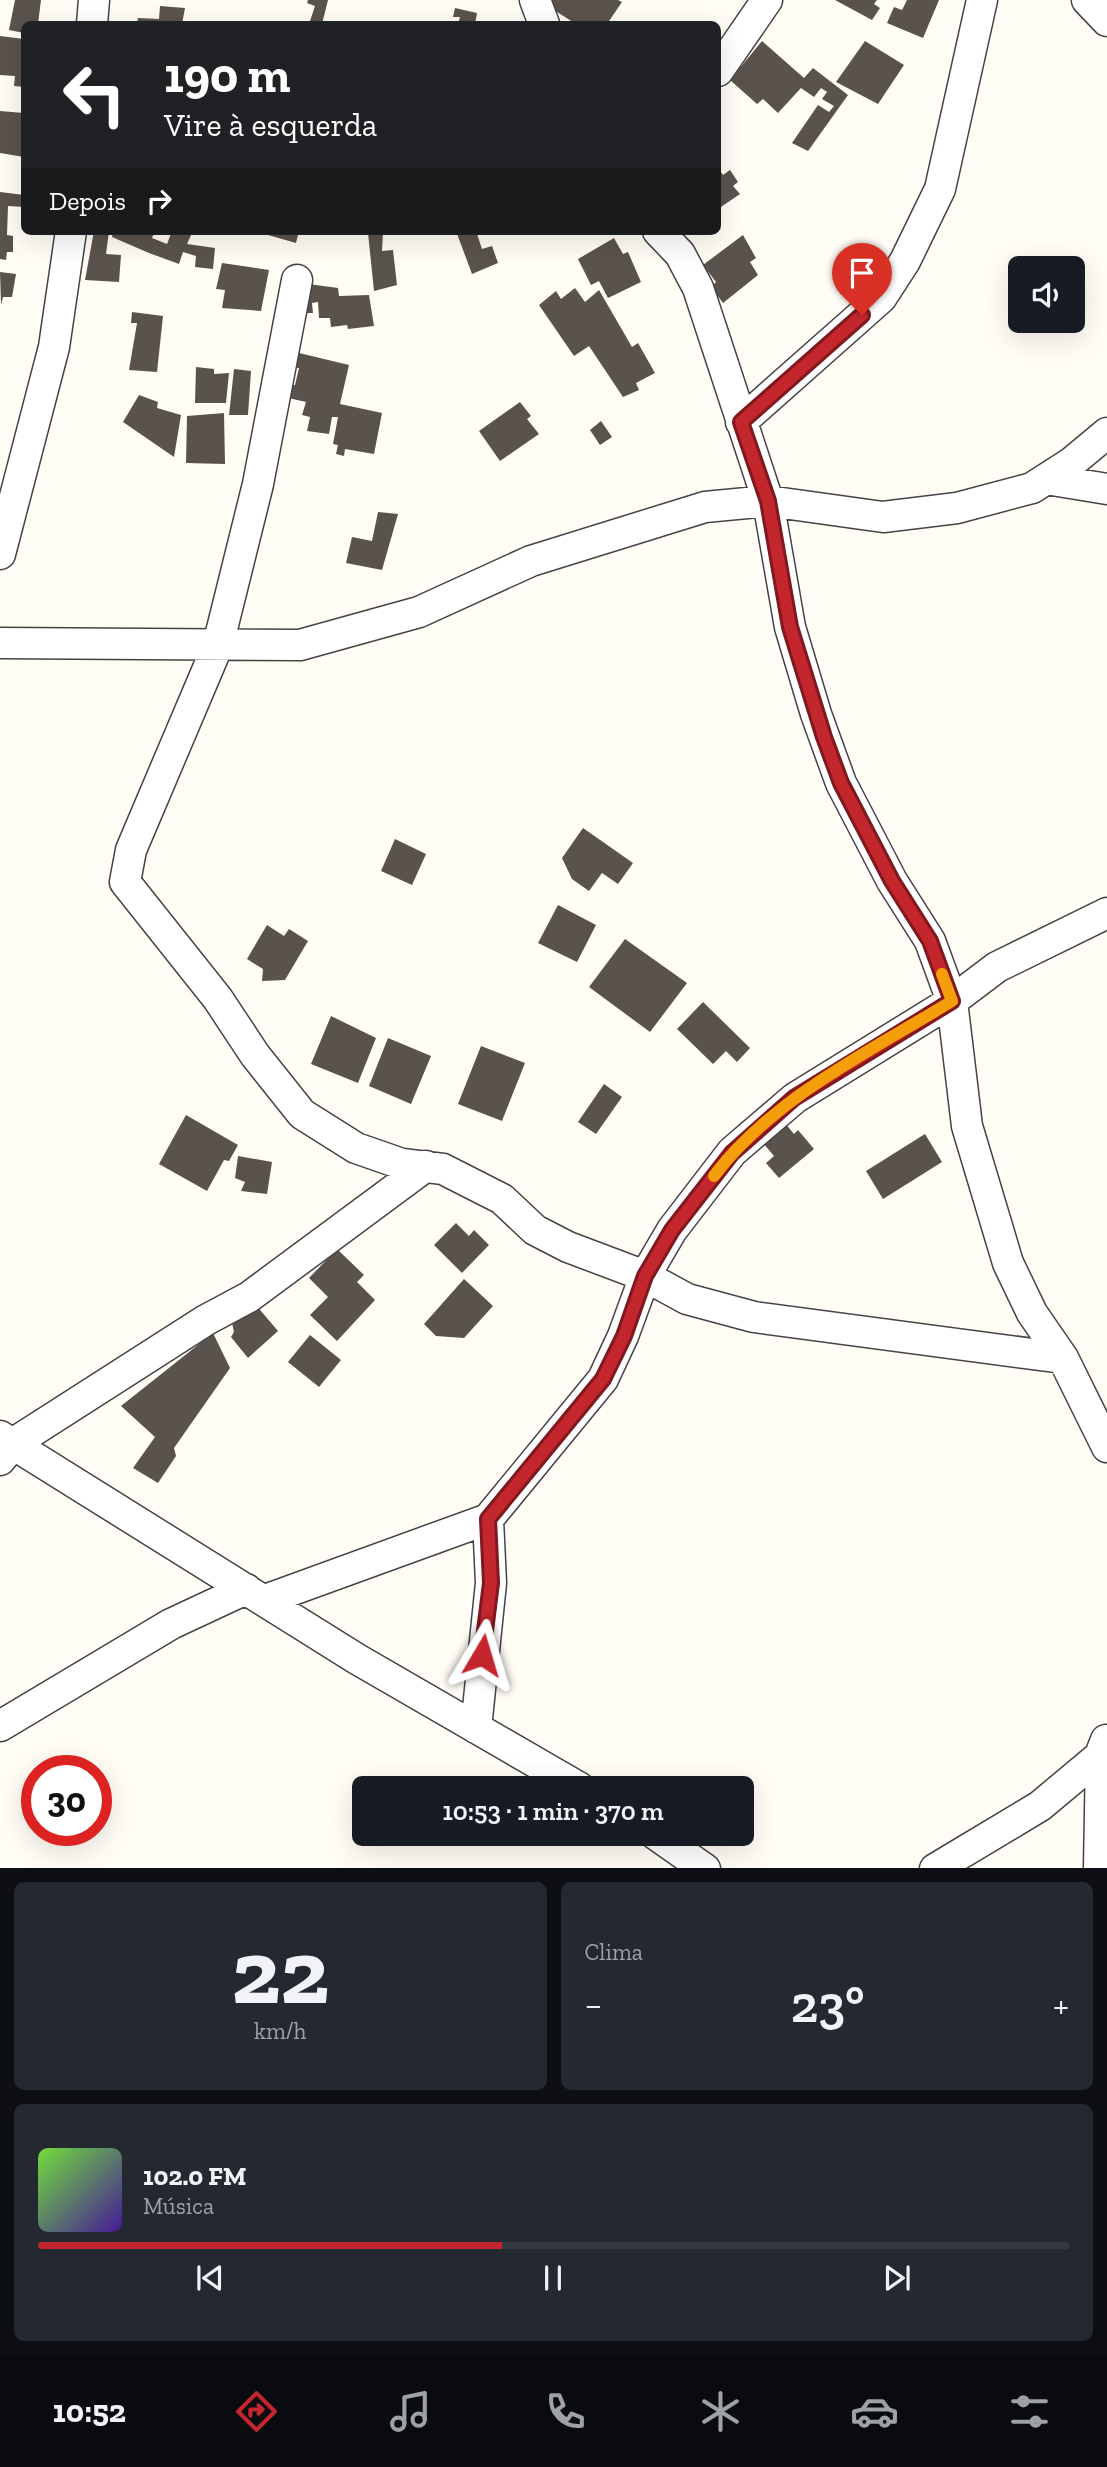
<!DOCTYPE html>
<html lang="pt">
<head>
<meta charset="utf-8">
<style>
	body { margin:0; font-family:"Zilla Slab",serif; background:#242831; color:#f1f3f6; height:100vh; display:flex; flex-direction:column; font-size:26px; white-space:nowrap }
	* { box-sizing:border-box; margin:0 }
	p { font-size:23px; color:#9ea1a6 }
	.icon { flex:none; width:38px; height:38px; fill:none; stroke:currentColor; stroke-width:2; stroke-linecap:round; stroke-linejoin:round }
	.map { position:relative; height:1868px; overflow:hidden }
	.sheet { display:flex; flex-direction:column; gap:14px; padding:14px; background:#0d0f14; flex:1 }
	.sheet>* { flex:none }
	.guide { position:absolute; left:21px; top:21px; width:700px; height:214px; border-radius:10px; box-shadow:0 7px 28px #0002; background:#202124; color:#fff; overflow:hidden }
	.controls { position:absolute; left:1008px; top:256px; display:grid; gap:14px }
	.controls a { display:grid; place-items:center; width:77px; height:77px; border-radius:10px; background:#171b24; box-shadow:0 7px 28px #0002; font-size:35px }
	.speed { position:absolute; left:21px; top:1755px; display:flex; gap:14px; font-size:35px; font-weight:700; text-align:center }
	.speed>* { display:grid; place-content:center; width:91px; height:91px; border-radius:50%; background:#171b24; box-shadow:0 7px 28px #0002; line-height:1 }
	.speed .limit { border:10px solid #d22; background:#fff; color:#111 }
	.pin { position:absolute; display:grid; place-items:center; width:60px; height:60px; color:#fff; margin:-72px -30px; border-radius:50% 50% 50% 0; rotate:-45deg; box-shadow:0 0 7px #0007 }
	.pin .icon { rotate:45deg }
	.me { position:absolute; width:77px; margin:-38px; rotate:7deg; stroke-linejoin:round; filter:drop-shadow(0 0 5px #0008) }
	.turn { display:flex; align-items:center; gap:24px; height:147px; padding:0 28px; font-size:32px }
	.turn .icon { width:91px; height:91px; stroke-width:2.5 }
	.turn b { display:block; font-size:49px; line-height:60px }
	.then { display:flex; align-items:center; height:66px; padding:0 28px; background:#0003; gap:14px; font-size:26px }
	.big { font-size:52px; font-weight:600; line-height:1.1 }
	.sheet .card { flex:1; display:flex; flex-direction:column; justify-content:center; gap:10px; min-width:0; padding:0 24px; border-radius:10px; background:#242831 }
	.sheet .dial { align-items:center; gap:0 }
	.dial b { font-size:91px; line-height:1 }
	.song { display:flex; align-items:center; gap:21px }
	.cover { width:84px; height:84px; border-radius:10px; background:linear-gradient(135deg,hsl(100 70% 55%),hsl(260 70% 35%)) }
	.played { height:7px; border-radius:4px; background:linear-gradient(90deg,#c4262e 45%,#363941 45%) }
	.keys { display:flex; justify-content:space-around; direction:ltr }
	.heat { display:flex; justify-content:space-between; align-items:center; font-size:38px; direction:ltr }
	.sheet .tiles { flex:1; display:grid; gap:14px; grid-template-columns:1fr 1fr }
	.card:last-child { grid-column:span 2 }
	.trip { position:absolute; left:352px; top:1776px; width:402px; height:70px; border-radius:10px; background:#171b24; box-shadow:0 7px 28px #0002; font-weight:600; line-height:70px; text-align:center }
	.tab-bar { display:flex; height:112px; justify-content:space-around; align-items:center; background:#090b0e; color:#9ea1a6 }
	.tab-bar .icon { width:49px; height:49px }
	.tab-bar .on { color:#c4262e }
	.tab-bar b { font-size:32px; color:#f1f3f6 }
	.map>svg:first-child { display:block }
	.building { fill:#5a524d }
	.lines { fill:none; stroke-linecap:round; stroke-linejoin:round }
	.minor-casing { stroke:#444; stroke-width:33 }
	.minor { stroke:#fff; stroke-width:30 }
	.route-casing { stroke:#7f191e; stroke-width:18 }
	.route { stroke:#c4262e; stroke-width:12 }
	.slow { stroke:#f59e0b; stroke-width:12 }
</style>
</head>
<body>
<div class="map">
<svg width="1107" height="1869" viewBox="0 0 1107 1869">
	<rect width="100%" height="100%" fill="#fffdf5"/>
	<path class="building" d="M 15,0 L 41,0 L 38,24 L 24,24 L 24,33 L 9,30 Z
		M 308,0 L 328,0 L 322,24 L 309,24 L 315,6 L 307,3 Z
		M 538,0 L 618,0 L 622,2 L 607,24 L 576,24 Z
		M 835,0 L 877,0 L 874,4 L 880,8 L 872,20 Z
		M 907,0 L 939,0 L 923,38 L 887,23 L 894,7 L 902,10 Z
		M 160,6 L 185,8 L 182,24 L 137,24 L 138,18 L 159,19 Z
		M 455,8 L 477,13 L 475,24 L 458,24 L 460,17 L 453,17 Z
		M 0,36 L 24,39 L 24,87 L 14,86 L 15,76 L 0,75 Z
		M 762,41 L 804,78 L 813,68 L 848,95 L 808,151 L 792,143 L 818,105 L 829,112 L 834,106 L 822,99 L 827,92 L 821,88 L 814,97 L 801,88 L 778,113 L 763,99 L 757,104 L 730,80 Z
		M 865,41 L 904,65 L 878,104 L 836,82 Z
		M 0,111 L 24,113 L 24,157 L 0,153 Z
		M 718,168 L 723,175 L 730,170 L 738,182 L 733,186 L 740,194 L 718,209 Z
		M 0,192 L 24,195 L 24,207 L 8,206 L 7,235 L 13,236 L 13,252 L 7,252 L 6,260 L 0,259 Z
		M 94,231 L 109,231 L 106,254 L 121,255 L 119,282 L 85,280 Z
		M 113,231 L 155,231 L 152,238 L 167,244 L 172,231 L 191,235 L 187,244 L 215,248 L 213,269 L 195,267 L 196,256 L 183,252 L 179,264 L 149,253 L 112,237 Z
		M 254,231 L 299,231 L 296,243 Z
		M 456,231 L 476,231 L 482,249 L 492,246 L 498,263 L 472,274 Z
		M 383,232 L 382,251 L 393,250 L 397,285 L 374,291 L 368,233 Z
		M 743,235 L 756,258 L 750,262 L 758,275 L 723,303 L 711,287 L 716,282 L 703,265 Z
		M 614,238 L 623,254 L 628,252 L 641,282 L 608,298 L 599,281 L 591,285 L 578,259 Z
		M 222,263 L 269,270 L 261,311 L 222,308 L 225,290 L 216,289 Z
		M 0,272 L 16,274 L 12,297 L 3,297 L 1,305 Z
		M 301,283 L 338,288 L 339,296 L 369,295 L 374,326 L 348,329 L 347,325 L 331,327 L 330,318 L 319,318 L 318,302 L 312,303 L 313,313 L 295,313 Z
		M 575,288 L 585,302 L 599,290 L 632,347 L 638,343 L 655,373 L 636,383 L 639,390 L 623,397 L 589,346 L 574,356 L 539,305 L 556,291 L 561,299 Z
		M 132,312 L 163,316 L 157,372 L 129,370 L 137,323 L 131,323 Z
		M 295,352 L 349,365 L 340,404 L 382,413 L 374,454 L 345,449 L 344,456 L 336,454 L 338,445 L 333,444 L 338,417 L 332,417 L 329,434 L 307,431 L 310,417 L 302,415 L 306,402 L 284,397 L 286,385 L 295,385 L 299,368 L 291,367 Z
		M 196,367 L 214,369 L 214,374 L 229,373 L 226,403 L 195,403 Z
		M 234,369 L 251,371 L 248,415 L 229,415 Z
		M 139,395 L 158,402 L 157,408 L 181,415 L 174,457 L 123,422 Z
		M 520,402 L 531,416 L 527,419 L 539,434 L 500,461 L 479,431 Z
		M 224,413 L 225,464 L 186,463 L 187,416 Z
		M 601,421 L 612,437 L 600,445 L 590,430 Z
		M 378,512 L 398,514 L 382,570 L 346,563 L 352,537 L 372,541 Z
		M 583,828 L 633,863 L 618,884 L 602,873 L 589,891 L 572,879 L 562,858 Z
		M 395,839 L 426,854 L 412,885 L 381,871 Z
		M 558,905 L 596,925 L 577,962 L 538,943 Z
		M 267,925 L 284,936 L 289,929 L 308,941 L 285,980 L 262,981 L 263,969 L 247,959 Z
		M 625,939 L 687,983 L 650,1032 L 589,987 Z
		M 703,1002 L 750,1048 L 737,1062 L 726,1051 L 713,1064 L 677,1029 Z
		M 331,1016 L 376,1038 L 358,1083 L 311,1064 Z
		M 388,1038 L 431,1056 L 411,1104 L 369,1086 Z
		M 481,1046 L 525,1063 L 502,1121 L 458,1104 Z
		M 604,1084 L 622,1097 L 596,1134 L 578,1122 Z
		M 186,1115 L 238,1145 L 229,1161 L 224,1160 L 207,1191 L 159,1164 Z
		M 780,1117 L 794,1134 L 798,1130 L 814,1149 L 779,1178 L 766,1163 L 774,1156 L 758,1137 Z
		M 925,1134 L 942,1162 L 883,1199 L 866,1171 Z
		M 238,1156 L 272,1162 L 267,1194 L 241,1191 L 245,1182 L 235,1178 Z
		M 456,1223 L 469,1236 L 474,1230 L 489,1245 L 462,1273 L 434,1245 Z
		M 337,1249 L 364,1275 L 357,1282 L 375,1300 L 337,1341 L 310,1315 L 328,1297 L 309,1278 Z
		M 464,1279 L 493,1306 L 464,1338 L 436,1336 L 424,1324 Z
		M 249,1297 L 278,1331 L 248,1358 L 231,1337 L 234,1332 L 230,1314 Z
		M 213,1333 L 230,1368 L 174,1448 L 176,1456 L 158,1483 L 133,1468 L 155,1437 L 121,1406 Z
		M 310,1335 L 341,1360 L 319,1387 L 288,1362 Z"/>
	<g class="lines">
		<g class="minor-casing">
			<path id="minor" d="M 535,0 L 544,24
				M 1087,0 L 1107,21
				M 92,24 L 94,0
				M 718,71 L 767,0
				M 658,231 L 680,254 L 698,288 L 768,501 L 790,627 L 816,714 L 841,783 L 892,881 L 930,941 L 952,1001 L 967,1126 L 1008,1263 L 1032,1313 L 1063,1358 L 1107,1447
				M 297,280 L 258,484 L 218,645 L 131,850 L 125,882 L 218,999 L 255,1055 L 302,1114 L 356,1148 L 402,1164 L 443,1169 L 502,1199 L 535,1230 L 568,1247 L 645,1276 L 687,1299 L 754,1317 L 1063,1358
				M 741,422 L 881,298 L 905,261 L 940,189 L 982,0
				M 1046,479 L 1107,489
				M 0,554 L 54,347 L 71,231
				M 0,643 L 300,645 L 419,612 L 531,561 L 705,507 L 768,501 L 883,517 L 957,508 L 1032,488 L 1071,463 L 1107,433
				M 0,1436 L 357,1659 L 580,1788
				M 0,1460 L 14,1443 L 206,1320 L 249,1297 L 426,1166
				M 265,1600 L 488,1519 L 603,1379 L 623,1336 L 645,1276 L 672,1230 L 732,1152 L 795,1098 L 952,1001 L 997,967 L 1107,913
				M 0,1726 L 171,1624 L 246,1589
				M 476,1728 L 491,1583 L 488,1519
				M 655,1834 L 705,1869
				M 935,1869 L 1040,1806 L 1107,1750
				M 1099,1869 L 1101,1753 L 1106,1740"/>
		</g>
		<use href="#minor" class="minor"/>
	</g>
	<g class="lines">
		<g class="route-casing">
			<path id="route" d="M 482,1655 L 491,1583 L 488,1519 L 603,1379 L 624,1336 L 645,1276 L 672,1230 L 732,1153 L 794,1098 L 952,1001 L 930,941 L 892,881 L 841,783 L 824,737 L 790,627 L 768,501 L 741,422 L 862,315"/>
		</g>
		<use href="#route" class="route"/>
		<path class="slow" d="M 714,1176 C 774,1097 869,1052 952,1001 L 942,974"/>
	</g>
</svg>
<div class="controls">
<a><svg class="icon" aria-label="sound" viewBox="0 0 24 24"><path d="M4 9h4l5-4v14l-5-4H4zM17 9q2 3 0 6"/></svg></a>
</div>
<div class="speed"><div class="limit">30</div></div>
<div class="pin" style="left:862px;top:315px;background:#d93025"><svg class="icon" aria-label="arrive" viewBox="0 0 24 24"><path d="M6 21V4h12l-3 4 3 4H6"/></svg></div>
<svg class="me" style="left:482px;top:1655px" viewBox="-20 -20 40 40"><path d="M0-17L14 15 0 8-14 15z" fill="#c4262e" stroke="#fff" stroke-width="4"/></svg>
<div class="trip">10:53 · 1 min · 370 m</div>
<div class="guide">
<div class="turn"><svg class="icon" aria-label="left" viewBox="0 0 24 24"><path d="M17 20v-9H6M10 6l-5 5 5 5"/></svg><div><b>190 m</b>Vire à esquerda</div></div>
<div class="then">Depois<svg class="icon" aria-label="right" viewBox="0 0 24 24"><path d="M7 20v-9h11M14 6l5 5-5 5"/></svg></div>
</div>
</div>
<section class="sheet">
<div class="tiles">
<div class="card dial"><b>22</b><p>km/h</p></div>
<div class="card"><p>Clima</p>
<div class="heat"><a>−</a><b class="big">23°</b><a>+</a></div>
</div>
<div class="card">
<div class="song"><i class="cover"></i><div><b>102.0 FM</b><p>Música</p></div></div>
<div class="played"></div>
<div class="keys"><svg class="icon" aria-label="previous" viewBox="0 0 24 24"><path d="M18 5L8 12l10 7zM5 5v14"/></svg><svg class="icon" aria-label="pause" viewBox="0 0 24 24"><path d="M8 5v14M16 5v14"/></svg><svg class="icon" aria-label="next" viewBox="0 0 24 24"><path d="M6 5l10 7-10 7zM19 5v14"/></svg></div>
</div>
</div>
</section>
<nav class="tab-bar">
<b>10:52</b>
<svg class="icon on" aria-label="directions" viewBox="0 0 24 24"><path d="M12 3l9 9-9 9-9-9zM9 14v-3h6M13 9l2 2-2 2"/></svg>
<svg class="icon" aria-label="music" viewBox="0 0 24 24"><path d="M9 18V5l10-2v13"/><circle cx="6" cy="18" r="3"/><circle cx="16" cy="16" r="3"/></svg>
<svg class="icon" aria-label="phone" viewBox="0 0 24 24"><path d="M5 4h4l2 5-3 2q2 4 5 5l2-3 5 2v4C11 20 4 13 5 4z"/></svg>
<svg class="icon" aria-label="climate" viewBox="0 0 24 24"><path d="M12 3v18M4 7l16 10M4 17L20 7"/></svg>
<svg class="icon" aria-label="car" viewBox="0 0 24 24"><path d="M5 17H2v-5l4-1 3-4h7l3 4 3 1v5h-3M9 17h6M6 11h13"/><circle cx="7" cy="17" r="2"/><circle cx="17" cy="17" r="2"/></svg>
<svg class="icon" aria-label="filters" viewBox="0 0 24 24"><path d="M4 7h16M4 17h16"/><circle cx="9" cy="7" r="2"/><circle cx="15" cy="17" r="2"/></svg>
</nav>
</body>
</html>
